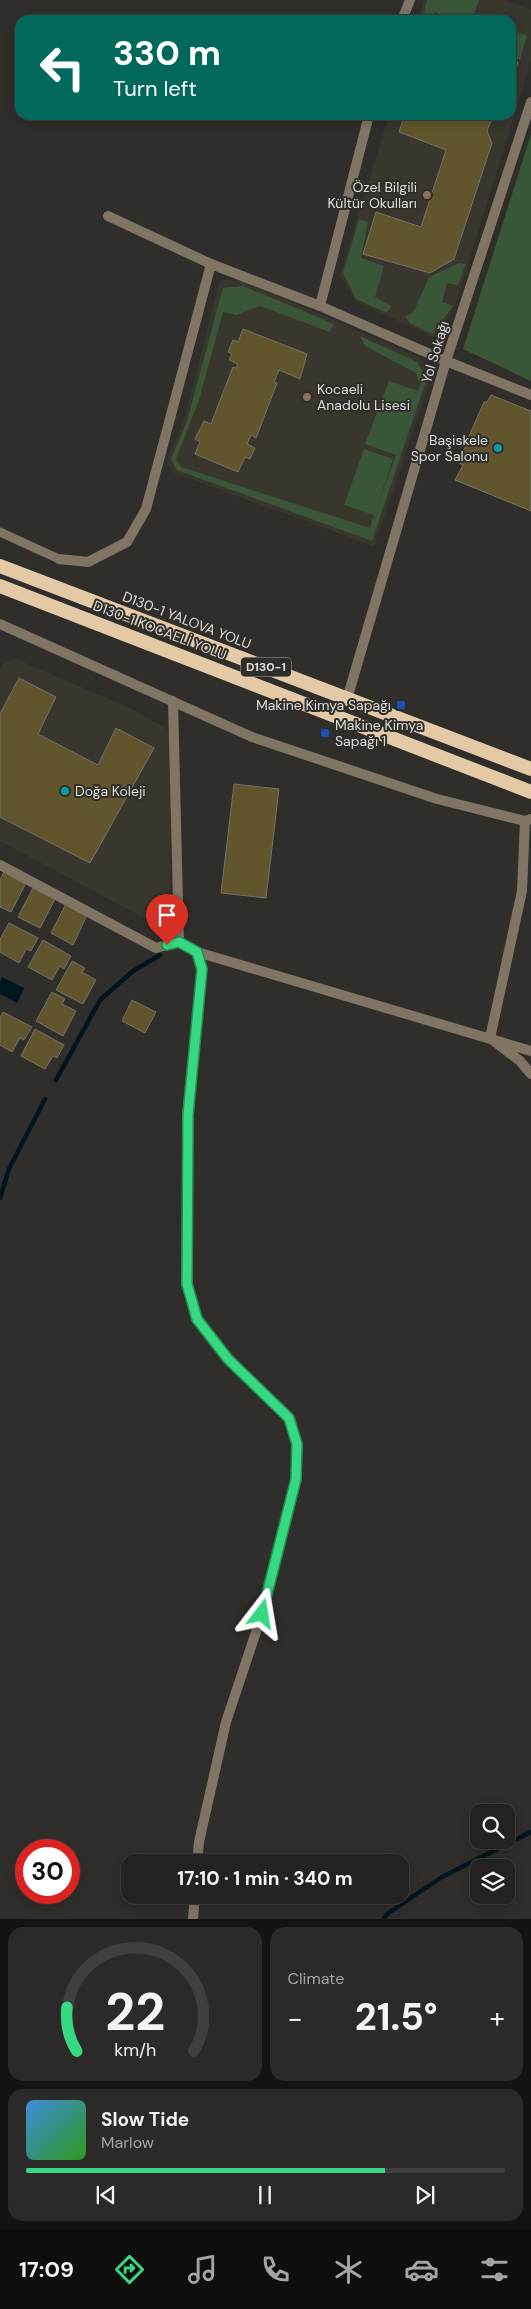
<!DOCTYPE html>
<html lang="en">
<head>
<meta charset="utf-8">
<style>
	body { margin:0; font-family:"DM Sans",sans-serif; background:#2b2a29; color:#f1f3f6; height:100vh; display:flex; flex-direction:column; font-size:19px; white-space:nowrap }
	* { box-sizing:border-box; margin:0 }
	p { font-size:16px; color:#a3a4a5 }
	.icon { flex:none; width:28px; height:28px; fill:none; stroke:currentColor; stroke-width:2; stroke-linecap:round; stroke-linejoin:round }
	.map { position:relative; height:1919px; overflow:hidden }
	.drawer { display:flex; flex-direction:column; gap:8px; padding:8px; background:#131312; flex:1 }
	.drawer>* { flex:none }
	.guide { position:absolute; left:15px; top:15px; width:501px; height:105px; border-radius:15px; box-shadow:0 2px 12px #0003,0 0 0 1px #403f3e; background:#00695c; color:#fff; overflow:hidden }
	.fabs { position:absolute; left:470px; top:1804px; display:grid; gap:10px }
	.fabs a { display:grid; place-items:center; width:45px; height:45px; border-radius:10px; background:#232220; box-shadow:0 2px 12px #0003,0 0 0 1px #403f3e; font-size:25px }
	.speed { position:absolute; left:15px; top:1839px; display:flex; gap:10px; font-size:25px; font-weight:700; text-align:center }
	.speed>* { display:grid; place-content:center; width:65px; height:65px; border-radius:50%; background:#232220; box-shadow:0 2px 12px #0003,0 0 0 1px #403f3e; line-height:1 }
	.speed .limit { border:8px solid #d22; background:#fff; color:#111 }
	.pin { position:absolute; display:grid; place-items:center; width:42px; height:42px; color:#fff; margin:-51px -21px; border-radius:50% 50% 50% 0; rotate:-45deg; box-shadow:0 0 5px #0007 }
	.pin .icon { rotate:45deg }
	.me { position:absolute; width:55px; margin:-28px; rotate:14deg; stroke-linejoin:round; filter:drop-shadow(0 0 4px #0008) }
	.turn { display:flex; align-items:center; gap:18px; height:105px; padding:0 15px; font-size:22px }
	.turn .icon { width:65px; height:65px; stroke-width:2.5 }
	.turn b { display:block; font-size:35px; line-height:42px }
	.big { font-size:38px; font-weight:700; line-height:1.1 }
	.drawer .tile { flex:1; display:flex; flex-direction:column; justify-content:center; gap:8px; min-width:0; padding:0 18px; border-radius:15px; background:#2b2a29 }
	.drawer .dial { align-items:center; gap:0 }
	.dial svg { height:130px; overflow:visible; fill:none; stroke:#403f3e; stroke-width:7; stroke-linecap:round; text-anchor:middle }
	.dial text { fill:#f1f3f6; stroke:none }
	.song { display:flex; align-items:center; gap:15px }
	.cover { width:60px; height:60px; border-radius:8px; background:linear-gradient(135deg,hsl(210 70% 55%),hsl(110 70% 35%)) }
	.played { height:5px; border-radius:2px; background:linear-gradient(90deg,#36d881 75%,#403f3e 75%) }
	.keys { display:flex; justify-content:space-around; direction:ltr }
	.heat { display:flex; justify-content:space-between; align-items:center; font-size:28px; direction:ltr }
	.drawer .tiles { flex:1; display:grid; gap:8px; grid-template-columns:1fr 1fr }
	.tile:last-child { grid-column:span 2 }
	.trip { position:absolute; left:121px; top:1854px; width:288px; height:50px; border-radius:15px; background:#232220; box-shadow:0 2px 12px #0003,0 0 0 1px #403f3e; font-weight:700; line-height:50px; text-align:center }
	.menu { display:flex; height:80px; justify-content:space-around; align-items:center; background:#0e0e0d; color:#a3a4a5 }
	.menu .icon { width:35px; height:35px }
	.menu .active { color:#36d881 }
	.menu b { font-size:22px; color:#f1f3f6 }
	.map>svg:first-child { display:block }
	.built { fill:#39362d }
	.green { fill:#3a5639 }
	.water { fill:#00161e }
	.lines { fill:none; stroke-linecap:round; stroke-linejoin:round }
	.stream { stroke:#00161e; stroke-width:4.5 }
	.building { fill:#60552c; stroke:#73726d }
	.service { stroke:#807565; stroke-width:9 }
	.minor { stroke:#807565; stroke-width:10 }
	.trunk { stroke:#e4c9a6; stroke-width:14 }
	.route-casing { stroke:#238c54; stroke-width:12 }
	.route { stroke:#36d881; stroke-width:9 }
	.education-dot { fill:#8d6e63; stroke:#2f2e2a; stroke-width:2 }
	.culture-dot { fill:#0f9aa8; stroke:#2f2e2a; stroke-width:2 }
	.transit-dot { fill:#1a4fb4; stroke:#2f2e2a; stroke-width:2 }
	.labels { text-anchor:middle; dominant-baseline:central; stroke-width:4; stroke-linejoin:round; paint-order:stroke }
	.shield { fill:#2f2e2a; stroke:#aaa9a7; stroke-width:1 }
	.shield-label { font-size:12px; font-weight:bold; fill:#dfdedc }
	.poi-label { font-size:14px; fill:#dfdedc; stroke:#2f2e2a; text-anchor:end }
	.street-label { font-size:14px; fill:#dfdedc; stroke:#2f2e2a }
</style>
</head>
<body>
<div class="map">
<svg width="531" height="1919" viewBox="0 0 531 1919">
	<rect width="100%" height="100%" fill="#2f2e2a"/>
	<path class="built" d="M 424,0 L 504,0 L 531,10 L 531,61 L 454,310 L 434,337 L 356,302 L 340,275 L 389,115 L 511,115 L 511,20 L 418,20 Z
		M 220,280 L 243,281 L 420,358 L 432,375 L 374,546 L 174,473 L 166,461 L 184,420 Z
		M 14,658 L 128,707 L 172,732 L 169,922 L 159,926 L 0,841 L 0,670 L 4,662 Z"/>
	<path class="green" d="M 427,0 L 479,0 L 472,20 L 454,20 L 434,12 L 431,20 L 422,20 Z
		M 511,31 L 527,35 L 520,60 L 511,57 Z
		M 531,134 L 531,381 L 463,349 Z
		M 359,219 L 368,222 L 361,258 L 384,266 L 375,297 L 391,306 L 387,313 L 356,299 L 343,273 Z
		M 459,263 L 466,264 L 458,285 L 447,283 L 442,302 L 453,306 L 433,334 L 411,324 L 405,317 L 414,311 L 429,277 Z
		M 243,286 L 334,324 L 330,332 L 260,306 L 236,315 L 223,312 L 199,400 L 176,459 L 181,467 L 370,528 L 374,515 L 344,505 L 364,449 L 393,459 L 375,512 L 396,455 L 365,444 L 389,381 L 418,391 L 420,384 L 416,373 L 365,346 L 360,336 L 417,362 L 427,378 L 372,541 L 177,470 L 171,459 L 187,421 L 223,288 Z"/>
	<path class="water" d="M 2,977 L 24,988 L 17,1003 L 0,994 L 0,982 Z"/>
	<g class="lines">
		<path class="stream" d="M 56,1080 L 100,1000 L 133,971 L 160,955
			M 0,1198 L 9,1169 L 45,1099
			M 384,1919 L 387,1914 L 442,1877 L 531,1832"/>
	</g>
	<path class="building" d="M 511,60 L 518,62 L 511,86 Z
		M 399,115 L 503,115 L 502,120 L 492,118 L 487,131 L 492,143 L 454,259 L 430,273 L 363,254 L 376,212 L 421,227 L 446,150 L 399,132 L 403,120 L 398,118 Z
		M 243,329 L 307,354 L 300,379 L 279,370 L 274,382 L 277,383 L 256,438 L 251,435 L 247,444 L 255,448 L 250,459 L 245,457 L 238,472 L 195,454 L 200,442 L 195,439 L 204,421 L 211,424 L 233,367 L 236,368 L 238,364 L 229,360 L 232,354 L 228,352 L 233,340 L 238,342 Z
		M 491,395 L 531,411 L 531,511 L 455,480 L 463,465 L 459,463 L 470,434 L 484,402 L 487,402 Z
		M 19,678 L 56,697 L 38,734 L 98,765 L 116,728 L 154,748 L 90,863 L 0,817 L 0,714 Z
		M 234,784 L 279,789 L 266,898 L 221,893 Z
		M 4,872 L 26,883 L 11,912 L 0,907 L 0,880 Z
		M 33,888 L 55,899 L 40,928 L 18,917 Z
		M 66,904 L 87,915 L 73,945 L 51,933 Z
		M 9,923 L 38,938 L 31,951 L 26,949 L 19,963 L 0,952 L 0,939 Z
		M 43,940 L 71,956 L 64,969 L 60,966 L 52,980 L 28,967 Z
		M 72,961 L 85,968 L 82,972 L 96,980 L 83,1004 L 56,990 Z
		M 52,992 L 65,999 L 62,1004 L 76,1011 L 63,1036 L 36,1021 Z
		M 132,1000 L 156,1012 L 145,1033 L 122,1021 Z
		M 3,1012 L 32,1027 L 24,1040 L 20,1038 L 12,1052 L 0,1045 L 0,1017 Z
		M 35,1029 L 64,1045 L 57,1058 L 53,1056 L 45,1069 L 21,1056 Z"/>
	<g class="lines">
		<path class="service" d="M 0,532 L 59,559"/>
		<path class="minor" d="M 402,20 L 410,0
			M 108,216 L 211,264 L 320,306 L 446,361 L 531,395
			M 320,306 L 369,115
			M 59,559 L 88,562 L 127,542 L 146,509 L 211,264
			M 0,624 L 252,737 L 437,799 L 525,821 L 531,819
			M 347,699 L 446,361 L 531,102
			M 525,821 L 522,891 L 490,1038 L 520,1061 L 531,1074
			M 0,865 L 156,948 L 179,942 L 173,701
			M 179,942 L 197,952 L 202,969 L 187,1115 L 187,1284 L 197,1319 L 228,1359 L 289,1418 L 297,1444 L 296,1479 L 262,1614 L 226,1722 L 199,1842 L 197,1862
			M 197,952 L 531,1051
			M 193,1919 L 195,1895"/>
		<path class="trunk" d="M 0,566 L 531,769
			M 0,586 L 531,792"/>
	</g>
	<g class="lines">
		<g class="route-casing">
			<path id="route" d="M 167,945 L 179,942 L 197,952 L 202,969 L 188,1115 L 187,1284 L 197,1319 L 228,1359 L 289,1418 L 297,1444 L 296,1479 L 262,1614"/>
		</g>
		<use href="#route" class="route"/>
	</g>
	<g class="education-dot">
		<circle cx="427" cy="195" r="5"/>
		<circle cx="307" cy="397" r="5"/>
	</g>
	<g class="culture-dot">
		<circle cx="498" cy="448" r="5"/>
		<circle cx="65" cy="791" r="5"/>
	</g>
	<g class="transit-dot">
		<rect x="396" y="700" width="10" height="10" rx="2.5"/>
		<rect x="320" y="728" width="10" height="10" rx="2.5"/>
	</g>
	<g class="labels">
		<rect class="shield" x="241" y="657.5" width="50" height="19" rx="4"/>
		<g class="shield-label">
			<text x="266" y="667">D130-1</text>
		</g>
		<g class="poi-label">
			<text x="417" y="187">Özel Bilgili<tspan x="417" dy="16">Kültür Okulları</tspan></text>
			<text x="317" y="389" text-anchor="start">Kocaeli<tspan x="317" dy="16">Anadolu Lisesi</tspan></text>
			<text x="488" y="440">Başiskele<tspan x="488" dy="16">Spor Salonu</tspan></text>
			<text x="391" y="705">Makine Kimya Sapağı</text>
			<text x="335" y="725" text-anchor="start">Makine Kimya<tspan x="335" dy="16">Sapağı 1</tspan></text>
			<text x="75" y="791" text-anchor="start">Doğa Koleji</text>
		</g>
		<g class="street-label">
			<text transform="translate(435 352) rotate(-73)">Yol Sokağı</text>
			<text transform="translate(187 620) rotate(21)">D130-1 YALOVA YOLU</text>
			<text transform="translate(160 630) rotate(21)">D130-1 KOCAELİ YOLU</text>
		</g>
	</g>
</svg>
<div class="fabs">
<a><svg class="icon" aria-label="search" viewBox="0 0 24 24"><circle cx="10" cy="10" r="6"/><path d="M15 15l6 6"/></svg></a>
<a><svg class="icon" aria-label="layers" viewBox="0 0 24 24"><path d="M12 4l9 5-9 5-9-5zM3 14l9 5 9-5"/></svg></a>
</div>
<div class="speed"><div class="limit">30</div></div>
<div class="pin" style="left:167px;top:945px;background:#d93025"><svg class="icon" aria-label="arrive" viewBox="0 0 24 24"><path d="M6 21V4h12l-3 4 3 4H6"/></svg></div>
<svg class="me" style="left:262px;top:1614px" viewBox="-20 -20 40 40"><path d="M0-17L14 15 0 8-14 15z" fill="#36d881" stroke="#fff" stroke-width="4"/></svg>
<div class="trip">17:10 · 1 min · 340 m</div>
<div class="guide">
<div class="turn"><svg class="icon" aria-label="left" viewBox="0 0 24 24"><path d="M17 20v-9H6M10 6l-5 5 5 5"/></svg><div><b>330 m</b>Turn left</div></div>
</div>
</div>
<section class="drawer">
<div class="tiles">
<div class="tile dial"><svg viewBox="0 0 100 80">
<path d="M14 69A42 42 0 1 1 86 69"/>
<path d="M14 69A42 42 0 0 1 8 42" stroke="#36d881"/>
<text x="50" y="56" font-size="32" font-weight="700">22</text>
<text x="50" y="72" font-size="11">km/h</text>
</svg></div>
<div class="tile"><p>Climate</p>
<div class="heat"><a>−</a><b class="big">21.5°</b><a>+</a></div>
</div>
<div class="tile">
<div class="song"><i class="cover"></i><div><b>Slow Tide</b><p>Marlow</p></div></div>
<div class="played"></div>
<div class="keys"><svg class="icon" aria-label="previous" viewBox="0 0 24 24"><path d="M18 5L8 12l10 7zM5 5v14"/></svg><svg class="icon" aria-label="pause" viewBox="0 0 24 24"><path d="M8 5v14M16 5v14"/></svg><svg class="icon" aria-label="next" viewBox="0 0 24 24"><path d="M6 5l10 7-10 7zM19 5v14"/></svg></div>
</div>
</div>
</section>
<nav class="menu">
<b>17:09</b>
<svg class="icon active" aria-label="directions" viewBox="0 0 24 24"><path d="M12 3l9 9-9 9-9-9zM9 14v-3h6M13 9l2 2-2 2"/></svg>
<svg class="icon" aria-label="music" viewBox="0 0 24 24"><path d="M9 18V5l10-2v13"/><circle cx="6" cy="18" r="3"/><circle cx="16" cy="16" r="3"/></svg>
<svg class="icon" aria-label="phone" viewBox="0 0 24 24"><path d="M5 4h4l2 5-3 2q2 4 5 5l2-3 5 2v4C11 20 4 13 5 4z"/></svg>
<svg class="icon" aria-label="climate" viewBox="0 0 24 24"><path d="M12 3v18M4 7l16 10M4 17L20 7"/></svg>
<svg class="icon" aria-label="car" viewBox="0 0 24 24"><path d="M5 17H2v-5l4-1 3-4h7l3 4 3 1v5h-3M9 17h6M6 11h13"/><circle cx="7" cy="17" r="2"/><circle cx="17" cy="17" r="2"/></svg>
<svg class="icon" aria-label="filters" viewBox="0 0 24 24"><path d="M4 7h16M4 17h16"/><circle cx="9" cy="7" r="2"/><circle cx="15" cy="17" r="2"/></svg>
</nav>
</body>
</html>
